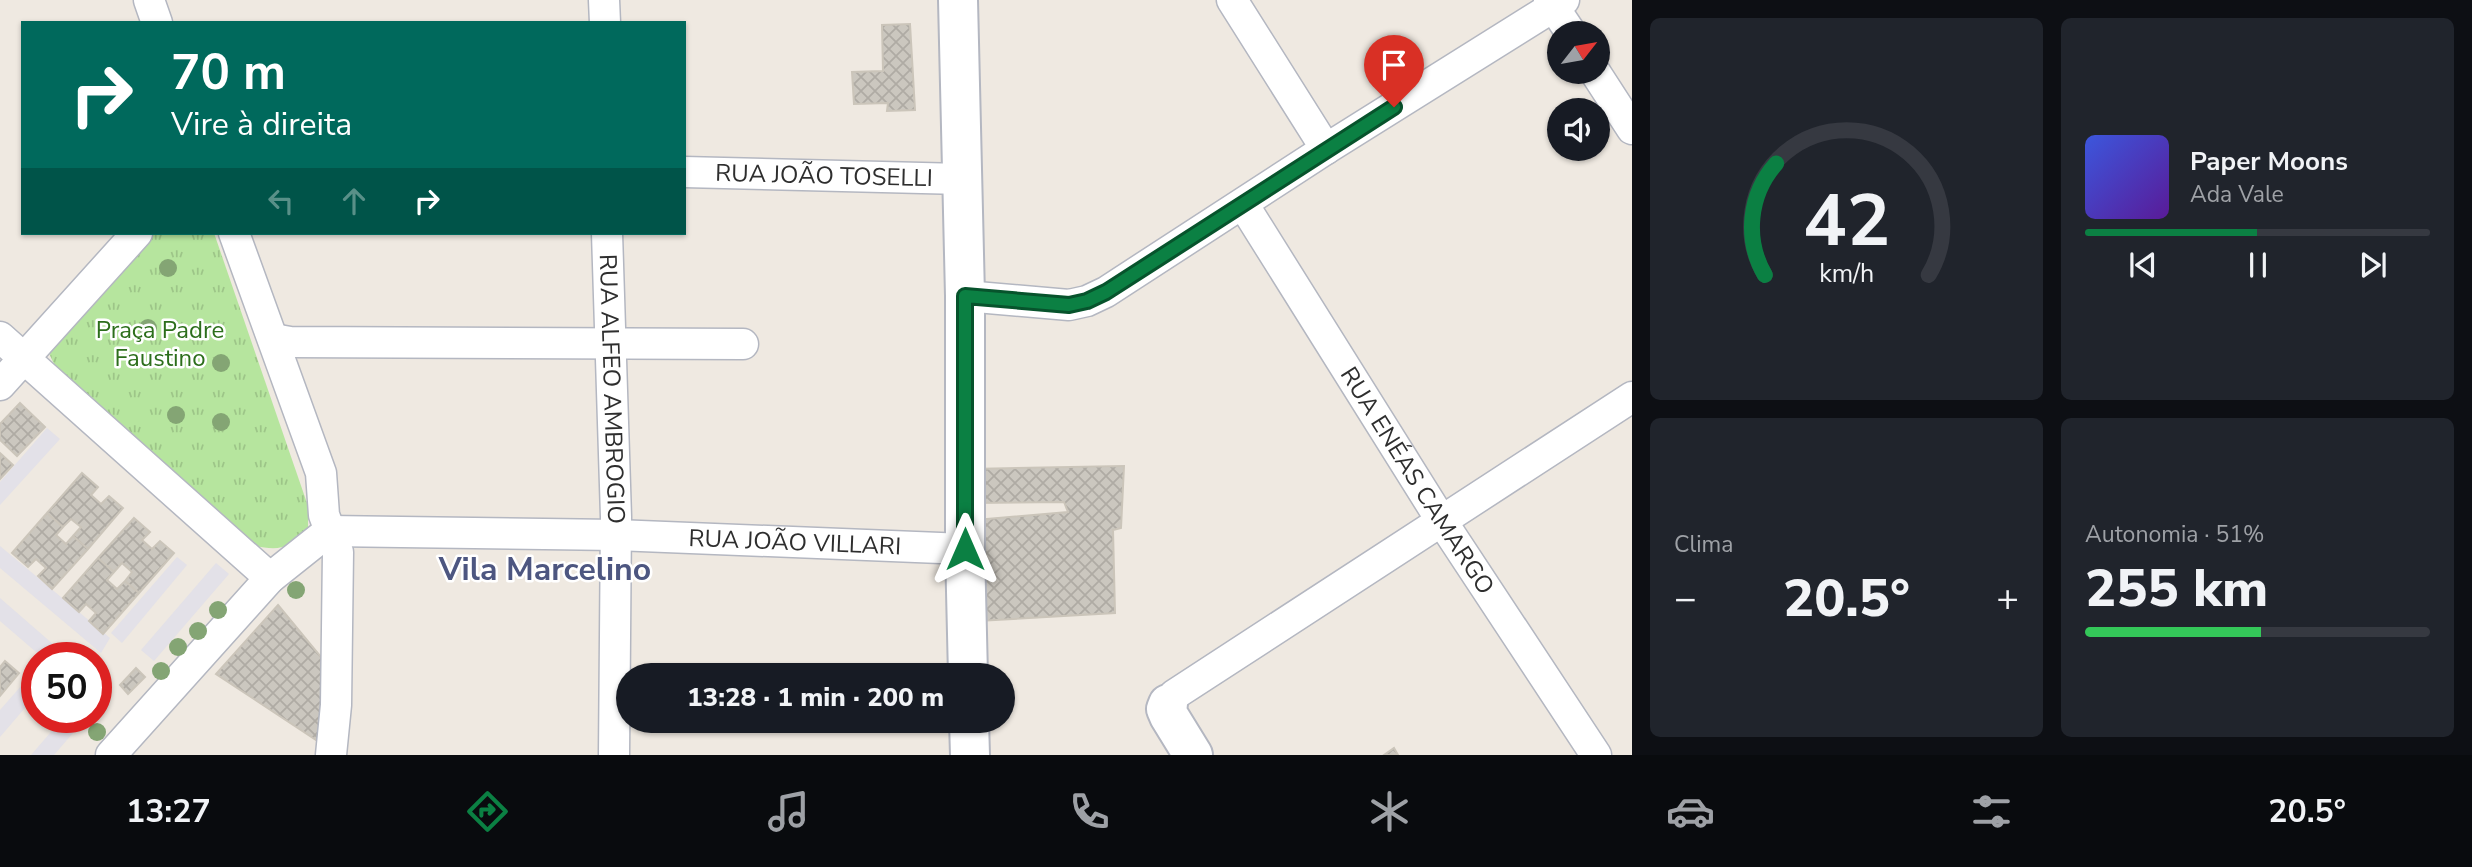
<!DOCTYPE html>
<html lang="pt">
<head>
<meta charset="utf-8">
<style>
	body { margin:0; font-family:"Nunito Sans",sans-serif; background:#20242c; color:#f1f3f6; height:100vh; display:flex; flex-direction:column; font-size:26px; white-space:nowrap }
	* { box-sizing:border-box; margin:0 }
	p { font-size:23px; color:#9ea1a6 }
	.icon { flex:none; width:38px; height:38px; fill:none; stroke:currentColor; stroke-width:2; stroke-linecap:round; stroke-linejoin:round }
	.map { position:relative; flex:1; overflow:hidden }
	.side { display:flex; flex-direction:column; gap:18px; padding:18px; background:#0d0f14; width:840px }
	.side>* { flex:none }
	.hud { position:absolute; left:21px; top:21px; width:665px; height:214px; border-radius:0px; box-shadow:0 2px 5px #0004; background:#00695c; color:#fff; overflow:hidden }
	.needle { width:46px; rotate:59deg }
	.tools { position:absolute; left:1547px; top:21px; display:grid; gap:14px }
	.tools a { display:grid; place-items:center; width:63px; height:63px; border-radius:50%; background:#171b24; box-shadow:0 2px 5px #0004; font-size:35px }
	.speed { position:absolute; left:21px; top:642px; display:flex; gap:14px; font-size:35px; font-weight:700; text-align:center }
	.speed>* { display:grid; place-content:center; width:91px; height:91px; border-radius:50%; background:#171b24; box-shadow:0 2px 5px #0004; line-height:1 }
	.speed .limit { border:10px solid #d22; background:#fff; color:#111 }
	.pin { position:absolute; display:grid; place-items:center; width:60px; height:60px; color:#fff; margin:-72px -30px; border-radius:50% 50% 50% 0; rotate:-45deg; box-shadow:0 0 7px #0007 }
	.pin .icon { rotate:45deg }
	.me { position:absolute; width:77px; margin:-38px; rotate:0deg; stroke-linejoin:round; filter:drop-shadow(0 0 5px #0008) }
	.turn { display:flex; align-items:center; gap:24px; height:147px; padding:0 35px; font-size:32px }
	.turn .icon { width:91px; height:91px; stroke-width:2.5 }
	.turn b { display:block; font-size:49px; line-height:60px }
	.lanes { display:flex; align-items:center; height:66px; padding:0 35px; background:#0003; justify-content:center; gap:35px; direction:ltr }
	.lanes .off { opacity:.35 }
	.big { font-size:52px; font-weight:800; line-height:1.1 }
	.side .widget { flex:1; display:flex; flex-direction:column; justify-content:center; gap:10px; min-width:0; padding:0 24px; border-radius:10px; background:#20242c }
	.side .dial { align-items:center; gap:0 }
	.dial svg { height:182px; overflow:visible; fill:none; stroke:#363941; stroke-width:7; stroke-linecap:round; text-anchor:middle }
	.dial text { fill:#f1f3f6; stroke:none }
	.song { display:flex; align-items:center; gap:21px }
	.cover { width:84px; height:84px; border-radius:10px; background:linear-gradient(135deg,hsl(230 70% 55%),hsl(270 70% 35%)) }
	.played { height:7px; border-radius:4px; background:linear-gradient(90deg,#0b8043 50%,#363941 50%) }
	.keys { display:flex; justify-content:space-around; direction:ltr }
	.heat { display:flex; justify-content:space-between; align-items:center; font-size:38px; direction:ltr }
	.charge { height:10px; border-radius:5px; background:linear-gradient(90deg,#34c759 51%,#363941 0) }
	.side .tiles { flex:1; display:grid; gap:18px; grid-template-columns:repeat(2,1fr) }
	.trip { position:absolute; left:616px; top:663px; width:399px; height:70px; border-radius:35px; background:#171b24; box-shadow:0 2px 5px #0004; font-weight:800; line-height:70px; text-align:center }
	.menu { display:flex; height:112px; justify-content:space-around; align-items:center; background:#090b0e; color:#9ea1a6 }
	.menu .icon { width:49px; height:49px }
	.menu .selected { color:#0b8043 }
	.menu b { font-size:32px; color:#f1f3f6 }
	main { display:flex; flex:1; min-height:0 }
	.map>svg:first-child { display:block }
	.industrial { fill:#e3e1e8 }
	.park { fill:url(#park-tufts) }
	.building { fill:url(#building-cross-hatch); stroke:#cbc5ba; stroke-width:2 }
	.lines { fill:none; stroke-linecap:round; stroke-linejoin:round }
	.street-casing { stroke:#b4b7c1; stroke-width:33 }
	.secondary-casing { stroke:#b4b7c1; stroke-width:42 }
	.street { stroke:#fff; stroke-width:30 }
	.secondary { stroke:#fff; stroke-width:38 }
	.tree { fill:#84a574 }
	.route-casing { stroke:#07532c; stroke-width:18 }
	.route { stroke:#0b8043; stroke-width:12 }
	.labels { text-anchor:middle; dominant-baseline:central; stroke-width:5; stroke-linejoin:round; paint-order:stroke }
	.street-label { font-size:24px; fill:#2e2e2e; stroke:#fff }
	.park-label { font-size:24px; fill:#2c6e1b; stroke:#fff }
	.district-label { font-size:32px; font-weight:bold; fill:#4d5680; stroke:#fff }
</style>
</head>
<body>
<main>
<div class="map">
<svg width="1632" height="755" viewBox="0 0 1632 755">
	<defs>
		<pattern id="park-tufts" width="24" height="20" patternUnits="userSpaceOnUse" patternTransform="scale(1.75)"><rect width="24" height="20" fill="#b6e59e"/><path d="M3 7l-1-3M5 7V3M7 7l1-3M15 17l-1-3M17 17v-4M19 17l1-3" fill="none" stroke="#9dc588"/></pattern>
		<pattern id="building-cross-hatch" width="8" height="8" patternUnits="userSpaceOnUse" patternTransform="scale(1.75)"><rect width="8" height="8" fill="#cbc7bf"/><path d="M0 0l8 8M0 8l8-8" fill="none" stroke="#afaba4"/></pattern>
	</defs>
	<rect width="100%" height="100%" fill="#efe9e1"/>
	<path class="industrial" d="M 47,428 L 60,439 L 0,505 L 0,482 Z
		M 0,546 L 110,638 L 101,653 L 0,568 Z
		M 177,557 L 187,565 L 122,643 L 111,633 Z
		M 216,563 L 229,574 L 154,661 L 141,650 Z
		M 0,598 L 69,658 L 43,658 L 0,621 Z
		M 29,677 L 37,684 L 37,694 L 0,737 L 0,710 Z
		M 63,718 L 86,718 L 54,755 L 31,755 Z"/>
	<path class="park" d="M 145,233 L 214,233 L 308,506 L 308,528 C 289,550 278,551 251,545 L 55,366 L 47,349 Z"/>
	<path class="building" d="M 910,24 L 915,110 L 887,111 L 888,103 L 854,104 L 852,72 L 883,71 L 882,25 Z
		M 20,403 L 45,427 L 17,456 L 0,440 L 0,424 Z
		M 0,453 L 13,465 L 0,479 Z
		M 1124,466 L 1121,528 L 1113,530 L 1115,613 L 978,621 L 976,520 L 1068,512 L 1064,502 L 974,503 L 971,469 Z
		M 82,473 L 98,487 L 91,495 L 101,504 L 109,496 L 123,508 L 88,549 L 73,536 L 81,527 L 71,519 L 63,527 L 47,513 Z
		M 47,513 L 63,527 L 56,535 L 66,544 L 73,536 L 88,549 L 52,589 L 38,576 L 46,568 L 36,559 L 28,567 L 12,553 Z
		M 134,518 L 150,532 L 142,540 L 152,549 L 160,541 L 174,553 L 139,593 L 125,581 L 132,572 L 122,563 L 114,572 L 98,558 Z
		M 98,558 L 114,572 L 107,580 L 117,589 L 125,581 L 139,593 L 103,634 L 89,621 L 96,613 L 86,604 L 79,612 L 63,598 Z
		M 278,605 L 326,663 L 322,744 L 216,674 Z
		M 5,661 L 19,673 L 0,696 L 0,667 Z
		M 136,668 L 145,677 L 128,694 L 120,685 Z
		M 1394,748 L 1398,755 L 1384,755 Z"/>
	<g class="lines">
		<g class="street-casing">
			<g id="street">
				<path d="M 149,0 L 157,23"/>
				<path d="M 604,0 L 605,23"/>
				<path d="M 1232,0 L 1326,149"/>
				<path d="M 1549,0 L 1571,33"/>
				<path d="M 1595,72 L 1632,129"/>
				<path id="s1" d="M 684,172 L 962,179"/>
				<path id="s2" d="M 1243,204 L 1441,520 L 1596,755"/>
				<path d="M 234,233 L 321,473 L 324,515 L 338,552 L 336,705 L 331,755"/>
				<path id="s3" d="M 607,233 L 616,517 L 614,755"/>
				<path d="M 965,296 L 1069,305 L 1087,301 L 1106,292 L 1326,149 L 1564,0"/>
				<path d="M 0,337 L 270,578"/>
				<path d="M 273,339 L 290,342 L 743,344"/>
				<path d="M 0,385 L 137,233"/>
				<path id="s4" d="M 329,531 L 616,535 L 965,549"/>
				<path d="M 1168,704 L 1174,695 L 1632,397"/>
				<path d="M 111,755 L 270,578 L 329,531"/>
			</g>
		</g>
		<g class="secondary-casing">
			<path id="secondary" d="M 958,0 L 965,296 L 965,549 L 968,676
				M 1168,704 L 1166,709 L 1169,716 L 1193,755
				M 969,721 L 970,755"/>
		</g>
		<use href="#street" class="street"/>
		<use href="#secondary" class="secondary"/>
	</g>
	<g class="tree">
		<circle cx="168" cy="268" r="9"/>
		<circle cx="148" cy="328" r="9"/>
		<circle cx="221" cy="363" r="9"/>
		<circle cx="176" cy="415" r="9"/>
		<circle cx="221" cy="422" r="9"/>
		<circle cx="296" cy="590" r="9"/>
		<circle cx="218" cy="610" r="9"/>
		<circle cx="198" cy="631" r="9"/>
		<circle cx="178" cy="647" r="9"/>
		<circle cx="161" cy="671" r="9"/>
		<circle cx="97" cy="732" r="9"/>
	</g>
	<g class="lines">
		<g class="route-casing">
			<path id="route" d="M 965,549 L 965,296 L 1069,305 L 1087,301 L 1106,292 L 1394,107"/>
		</g>
		<use href="#route" class="route"/>
	</g>
	<g class="labels">
		<g class="street-label">
			<text stroke="none"><textPath href="#s1" startOffset="140">RUA JOÃO TOSELLI</textPath></text>
			<text stroke="none"><textPath href="#s3" startOffset="156">RUA ALFEO AMBROGIO</textPath></text>
			<text stroke="none"><textPath href="#s2" startOffset="327">RUA ENÉAS CAMARGO</textPath></text>
			<text stroke="none"><textPath href="#s4" startOffset="466">RUA JOÃO VILLARI</textPath></text>
		</g>
		<g class="park-label">
			<text x="160" y="330">Praça Padre<tspan x="160" dy="28">Faustino</tspan></text>
		</g>
		<g class="district-label">
			<text x="545" y="569">Vila Marcelino</text>
		</g>
	</g>
</svg>
<div class="tools">
<a><svg class="needle" viewBox="-14 -14 28 28"><path d="M0-13l5 13h-10z" fill="#e53935"/><path d="M0 13l5-13h-10z" fill="#9ea1a6"/></svg></a>
<a><svg class="icon" aria-label="sound" viewBox="0 0 24 24"><path d="M4 9h4l5-4v14l-5-4H4zM17 9q2 3 0 6"/></svg></a>
</div>
<div class="speed"><div class="limit">50</div></div>
<div class="pin" style="left:1394px;top:107px;background:#d93025"><svg class="icon" aria-label="arrive" viewBox="0 0 24 24"><path d="M6 21V4h12l-3 4 3 4H6"/></svg></div>
<svg class="me" style="left:965px;top:549px" viewBox="-20 -20 40 40"><path d="M0-17L14 15 0 8-14 15z" fill="#0b8043" stroke="#fff" stroke-width="4"/></svg>
<div class="trip">13:28 · 1 min · 200 m</div>
<div class="hud">
<div class="turn"><svg class="icon" aria-label="right" viewBox="0 0 24 24"><path d="M7 20v-9h11M14 6l5 5-5 5"/></svg><div><b>70 m</b>Vire à direita</div></div>
<div class="lanes"><svg class="icon off" aria-label="left" viewBox="0 0 24 24"><path d="M17 20v-9H6M10 6l-5 5 5 5"/></svg><svg class="icon off" aria-label="ahead" viewBox="0 0 24 24"><path d="M12 20V5M6 11l6-6 6 6"/></svg><svg class="icon" aria-label="right" viewBox="0 0 24 24"><path d="M7 20v-9h11M14 6l5 5-5 5"/></svg></div>
</div>
</div>
<section class="side">
<div class="tiles">
<div class="widget dial"><svg viewBox="0 0 100 80">
<path d="M14 69A42 42 0 1 1 86 69"/>
<path d="M14 69A42 42 0 0 1 19 20" stroke="#0b8043"/>
<text x="50" y="56" font-size="32" font-weight="700">42</text>
<text x="50" y="72" font-size="11">km/h</text>
</svg></div>
<div class="widget">
<div class="song"><i class="cover"></i><div><b>Paper Moons</b><p>Ada Vale</p></div></div>
<div class="played"></div>
<div class="keys"><svg class="icon" aria-label="previous" viewBox="0 0 24 24"><path d="M18 5L8 12l10 7zM5 5v14"/></svg><svg class="icon" aria-label="pause" viewBox="0 0 24 24"><path d="M8 5v14M16 5v14"/></svg><svg class="icon" aria-label="next" viewBox="0 0 24 24"><path d="M6 5l10 7-10 7zM19 5v14"/></svg></div>
</div>
<div class="widget"><p>Clima</p>
<div class="heat"><a>−</a><b class="big">20.5°</b><a>+</a></div>
</div>
<div class="widget"><p>Autonomia · 51%</p><b class="big">255 km</b><div class="charge"></div></div>
</div>
</section>
</main>
<nav class="menu">
<b>13:27</b>
<svg class="icon selected" aria-label="directions" viewBox="0 0 24 24"><path d="M12 3l9 9-9 9-9-9zM9 14v-3h6M13 9l2 2-2 2"/></svg>
<svg class="icon" aria-label="music" viewBox="0 0 24 24"><path d="M9 18V5l10-2v13"/><circle cx="6" cy="18" r="3"/><circle cx="16" cy="16" r="3"/></svg>
<svg class="icon" aria-label="phone" viewBox="0 0 24 24"><path d="M5 4h4l2 5-3 2q2 4 5 5l2-3 5 2v4C11 20 4 13 5 4z"/></svg>
<svg class="icon" aria-label="climate" viewBox="0 0 24 24"><path d="M12 3v18M4 7l16 10M4 17L20 7"/></svg>
<svg class="icon" aria-label="car" viewBox="0 0 24 24"><path d="M5 17H2v-5l4-1 3-4h7l3 4 3 1v5h-3M9 17h6M6 11h13"/><circle cx="7" cy="17" r="2"/><circle cx="17" cy="17" r="2"/></svg>
<svg class="icon" aria-label="filters" viewBox="0 0 24 24"><path d="M4 7h16M4 17h16"/><circle cx="9" cy="7" r="2"/><circle cx="15" cy="17" r="2"/></svg>
<b>20.5°</b>
</nav>
</body>
</html>
